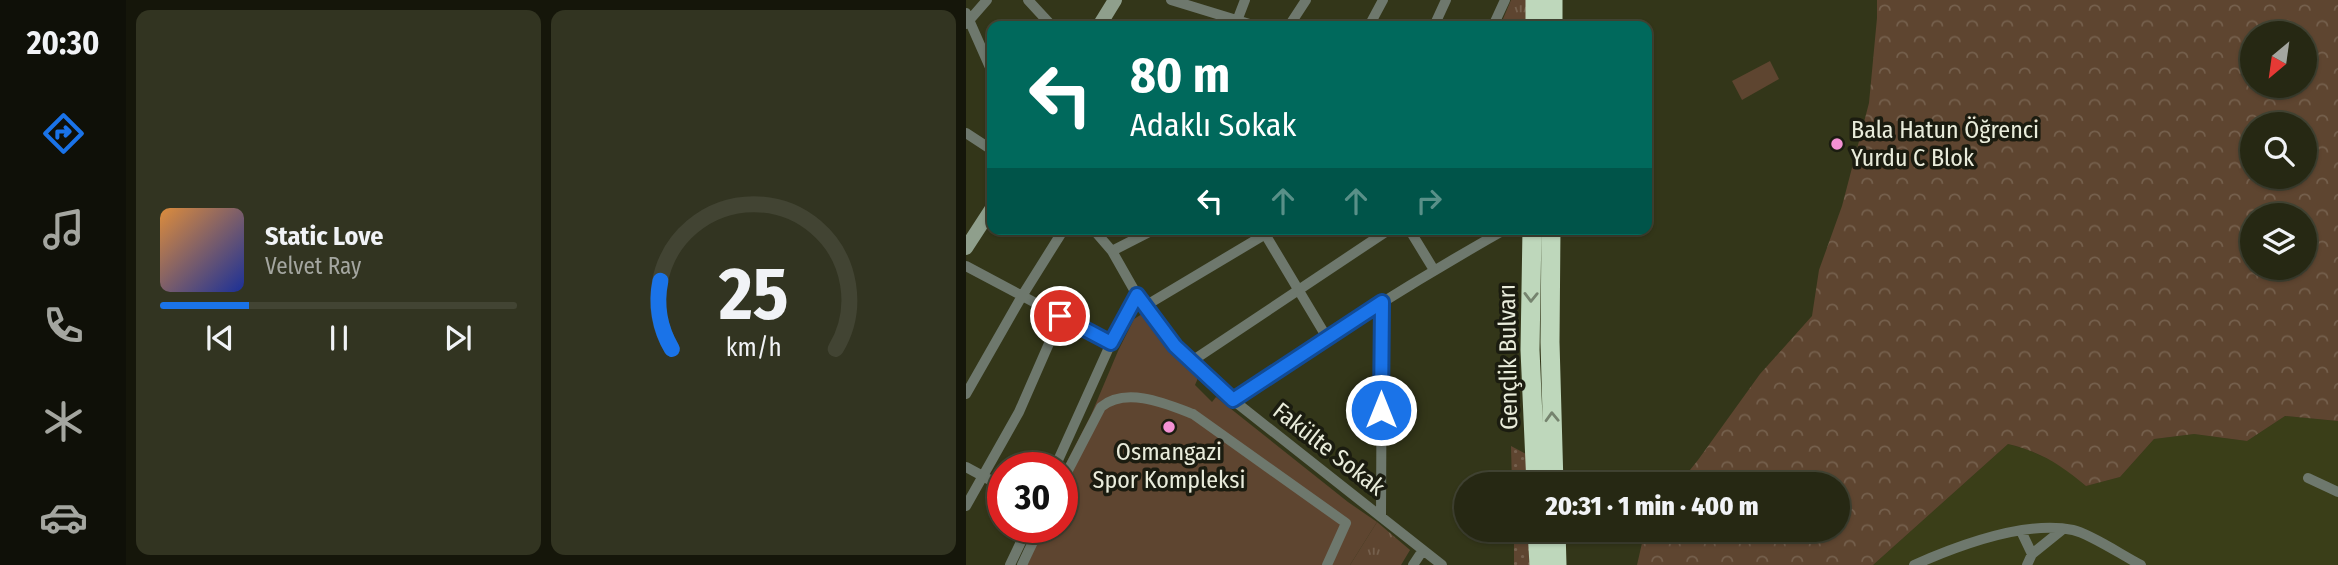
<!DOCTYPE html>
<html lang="en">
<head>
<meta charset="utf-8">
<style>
	body { margin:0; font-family:"Fira Sans Condensed",sans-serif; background:#323421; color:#f1f3f6; height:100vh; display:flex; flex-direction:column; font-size:26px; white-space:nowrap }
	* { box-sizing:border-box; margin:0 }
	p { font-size:23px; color:#a4a6a0 }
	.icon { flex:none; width:38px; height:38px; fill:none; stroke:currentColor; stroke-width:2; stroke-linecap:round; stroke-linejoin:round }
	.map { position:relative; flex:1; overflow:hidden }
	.sheet { display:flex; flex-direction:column; gap:10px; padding:10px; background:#15160a; width:840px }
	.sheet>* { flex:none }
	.banner { position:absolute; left:21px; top:21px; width:665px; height:214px; border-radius:14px; box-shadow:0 2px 5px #0004,0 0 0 2px #424433; background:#00695c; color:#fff; overflow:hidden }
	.needle { width:46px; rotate:209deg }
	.fabs { position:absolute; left:1274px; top:21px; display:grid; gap:14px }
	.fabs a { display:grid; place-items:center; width:77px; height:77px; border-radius:50%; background:#262813; box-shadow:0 2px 5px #0004,0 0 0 2px #424433; font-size:35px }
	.speed { position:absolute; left:21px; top:452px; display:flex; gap:14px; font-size:35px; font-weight:700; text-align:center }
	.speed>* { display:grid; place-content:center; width:91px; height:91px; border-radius:50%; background:#262813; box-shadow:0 2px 5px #0004,0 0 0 2px #424433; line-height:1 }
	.speed .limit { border:10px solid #d22; background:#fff; color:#111 }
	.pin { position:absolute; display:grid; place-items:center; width:60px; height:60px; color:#fff; margin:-30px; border:4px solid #fff; border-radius:50%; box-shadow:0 2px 7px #0007 }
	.me { position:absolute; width:77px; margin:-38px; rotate:0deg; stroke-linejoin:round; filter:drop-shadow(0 0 5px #0008) }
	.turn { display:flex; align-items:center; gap:24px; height:147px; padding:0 28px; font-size:32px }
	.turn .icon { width:91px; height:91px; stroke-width:2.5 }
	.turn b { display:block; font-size:49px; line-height:60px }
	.lanes { display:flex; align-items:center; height:66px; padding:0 28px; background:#0003; justify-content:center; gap:35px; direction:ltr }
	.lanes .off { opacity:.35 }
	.sheet .widget { flex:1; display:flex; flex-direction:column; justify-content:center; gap:10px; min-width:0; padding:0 24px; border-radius:14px; background:#323421 }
	.sheet .dial { align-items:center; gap:0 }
	.dial svg { height:182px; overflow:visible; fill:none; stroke:#424433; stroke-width:7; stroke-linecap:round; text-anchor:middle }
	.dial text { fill:#f1f3f6; stroke:none }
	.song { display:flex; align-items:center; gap:21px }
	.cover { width:84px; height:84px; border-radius:10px; background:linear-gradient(135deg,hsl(30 70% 55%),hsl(230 70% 35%)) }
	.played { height:7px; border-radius:4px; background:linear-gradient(90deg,#1a73e8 25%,#424433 25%) }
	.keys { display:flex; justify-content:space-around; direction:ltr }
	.sheet .tiles { flex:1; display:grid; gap:10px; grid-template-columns:repeat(2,1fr) }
	.trip { position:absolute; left:488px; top:472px; width:396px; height:70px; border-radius:35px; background:#262813; box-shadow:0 2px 5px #0004,0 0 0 2px #424433; font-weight:800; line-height:70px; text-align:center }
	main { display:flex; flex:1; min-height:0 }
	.tab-bar { display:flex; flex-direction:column; width:126px; justify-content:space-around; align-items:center; background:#0f1008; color:#a4a6a0 }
	.tab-bar .icon { width:49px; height:49px }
	.tab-bar .current { color:#1a73e8 }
	.tab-bar b { font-size:32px; color:#f1f3f6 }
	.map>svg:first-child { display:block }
	.built { fill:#3a3e18 }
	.grass { fill:url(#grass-dots) }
	.forest { fill:url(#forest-crowns); fill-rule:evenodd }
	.park { fill:url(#park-tufts) }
	.pitch { fill:#5e4530 }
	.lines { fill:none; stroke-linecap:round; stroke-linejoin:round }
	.street { stroke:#6e786d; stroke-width:10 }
	.secondary { stroke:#8f9f8c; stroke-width:14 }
	.highway { stroke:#bed7bb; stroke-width:19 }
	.oneway { stroke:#75836e }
	.route-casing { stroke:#114b97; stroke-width:18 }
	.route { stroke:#1a73e8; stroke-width:12 }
	.poi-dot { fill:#f491d4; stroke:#1b1c10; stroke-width:2.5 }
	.labels { text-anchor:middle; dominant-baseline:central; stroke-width:7; stroke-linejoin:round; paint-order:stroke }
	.poi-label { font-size:24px; fill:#e9ecdb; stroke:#1b1c10; text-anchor:start }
	.street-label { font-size:24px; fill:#e9ecdb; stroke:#1b1c10 }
</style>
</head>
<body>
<main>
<nav class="tab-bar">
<b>20:30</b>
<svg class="icon current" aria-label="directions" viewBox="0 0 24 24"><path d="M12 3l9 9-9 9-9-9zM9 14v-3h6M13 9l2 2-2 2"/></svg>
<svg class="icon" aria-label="music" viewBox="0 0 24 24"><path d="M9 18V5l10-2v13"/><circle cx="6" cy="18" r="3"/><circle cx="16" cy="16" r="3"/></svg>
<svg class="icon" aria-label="phone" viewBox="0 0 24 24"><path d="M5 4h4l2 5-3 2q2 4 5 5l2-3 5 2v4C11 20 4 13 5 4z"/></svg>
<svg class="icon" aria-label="climate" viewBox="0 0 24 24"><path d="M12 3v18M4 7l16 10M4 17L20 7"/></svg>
<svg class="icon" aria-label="car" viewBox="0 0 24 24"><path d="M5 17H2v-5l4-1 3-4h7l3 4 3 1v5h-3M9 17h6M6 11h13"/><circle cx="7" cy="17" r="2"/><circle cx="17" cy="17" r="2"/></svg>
</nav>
<section class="sheet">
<div class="tiles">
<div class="widget">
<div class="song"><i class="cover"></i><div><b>Static Love</b><p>Velvet Ray</p></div></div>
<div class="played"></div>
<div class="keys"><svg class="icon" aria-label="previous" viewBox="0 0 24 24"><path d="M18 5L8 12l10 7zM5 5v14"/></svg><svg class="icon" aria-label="pause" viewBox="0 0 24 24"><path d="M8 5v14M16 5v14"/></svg><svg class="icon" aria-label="next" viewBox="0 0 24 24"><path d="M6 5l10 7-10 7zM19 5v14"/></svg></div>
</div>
<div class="widget dial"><svg viewBox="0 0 100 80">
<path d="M14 69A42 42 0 1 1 86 69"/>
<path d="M14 69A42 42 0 0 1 9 39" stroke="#1a73e8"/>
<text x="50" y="56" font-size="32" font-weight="700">25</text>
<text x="50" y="72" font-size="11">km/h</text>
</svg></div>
</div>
</section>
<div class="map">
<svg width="1372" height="565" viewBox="0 0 1372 565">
	<defs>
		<pattern id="grass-dots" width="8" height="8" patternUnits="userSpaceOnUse" patternTransform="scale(1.75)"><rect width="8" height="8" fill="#5e4530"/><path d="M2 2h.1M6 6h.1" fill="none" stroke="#75604d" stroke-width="1.8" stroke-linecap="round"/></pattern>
		<pattern id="forest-crowns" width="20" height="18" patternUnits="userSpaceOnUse" patternTransform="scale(1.75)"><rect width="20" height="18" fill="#5e4530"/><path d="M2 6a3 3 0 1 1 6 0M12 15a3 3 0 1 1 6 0" fill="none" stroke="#75604d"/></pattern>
		<pattern id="park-tufts" width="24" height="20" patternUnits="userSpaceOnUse" patternTransform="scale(1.75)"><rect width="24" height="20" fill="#5e4530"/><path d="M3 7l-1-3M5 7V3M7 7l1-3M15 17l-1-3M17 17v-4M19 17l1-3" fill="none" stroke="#75604d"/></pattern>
	</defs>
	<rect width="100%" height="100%" fill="#333619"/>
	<path class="built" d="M 1319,416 L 1372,421 L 1372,565 L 907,565 L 1042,444 L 1060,449 L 1092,463 L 1120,486 L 1154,477 L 1188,439 L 1228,434 L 1281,441 Z"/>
	<path class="grass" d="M 545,446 L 562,455 L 563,485 L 546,485 Z
		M 548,530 L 565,530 L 564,565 L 548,565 Z"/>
	<path class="forest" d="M 911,0 L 1372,0 L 1372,421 L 1319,416 L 1281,441 L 1228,434 L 1188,439 L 1154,477 L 1120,486 C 1095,465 1075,452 1042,444 L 907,565 L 671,565 L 679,530 L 872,530 L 872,485 L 712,485 L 732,460 L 794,374 L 846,316 L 853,270 L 876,206 L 903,103 L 911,18 ZM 1286,33 L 1339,33 L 1339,86 L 1286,86 ZM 1286,124 L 1339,124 L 1339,177 L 1286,177 ZM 1286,215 L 1339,215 L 1339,268 L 1286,268 Z"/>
	<path class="park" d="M 545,0 L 562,0 L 561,26 L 534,26 Z
		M 411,522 L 444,550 L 435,565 L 384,565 Z"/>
	<path class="pitch" d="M 804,61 L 813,79 L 776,100 L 766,81 Z
		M 176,314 L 232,378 L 229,385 L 246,402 L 250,397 L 382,502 L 411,522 L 384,565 L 51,565 L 70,527 L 96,527 L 96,471 L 125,415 L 152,351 L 168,319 Z"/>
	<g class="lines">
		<path class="street" d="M 62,0 L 86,26
			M 205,0 L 290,26
			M 0,13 L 26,72
			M 0,24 L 21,0
			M 269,26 L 279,0
			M 323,26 L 340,0
			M 403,26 L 417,0
			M 468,26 L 480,0
			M 527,26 L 539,0
			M 0,133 L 26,150
			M 127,229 L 146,251 L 171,295 L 209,346 L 267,400 L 476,565
			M 296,229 L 360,336
			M 443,229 L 468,270
			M 146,251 L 189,229
			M 0,266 L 145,343
			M 179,306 L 308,229
			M 226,361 L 424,229
			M 0,394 L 56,296 L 98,229
			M 267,400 C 356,339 446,282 540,229
			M 0,467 L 37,487
			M 89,467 L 145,343 L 171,295
			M 1342,478 L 1372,492
			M 96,482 L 135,407 C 160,386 201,404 227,414 L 380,523 L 361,565
			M 0,506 L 53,412 L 95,316
			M 415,517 L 416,302
			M 1055,531 L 1066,554 L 1061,565
			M 1066,554 L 1097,529
			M 44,565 L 62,527
			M 56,565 L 74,527
			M 447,565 L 457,550
			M 948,565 C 991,546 1059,520 1107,530 C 1125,534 1157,556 1175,565"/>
		<path class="secondary" d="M 133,26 L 149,0
			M 0,248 L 26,208"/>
		<path class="highway" d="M 569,26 L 569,0
			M 587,26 L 587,0
			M 566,229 L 564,350 L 570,485
			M 585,229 L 584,342 L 588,485
			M 571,530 L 573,565
			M 590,530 L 591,565"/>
	</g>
	<defs><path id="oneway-chevron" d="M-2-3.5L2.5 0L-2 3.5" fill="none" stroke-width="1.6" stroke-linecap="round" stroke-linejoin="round" transform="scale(1.75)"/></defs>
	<g class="oneway">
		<use href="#oneway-chevron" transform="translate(565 297) rotate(91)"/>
		<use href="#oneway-chevron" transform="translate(586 417) rotate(-92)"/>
	</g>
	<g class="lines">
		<g class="route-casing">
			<path id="route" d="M 94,316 L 145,343 L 171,295 L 209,346 L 267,400 L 416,302 L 415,410"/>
		</g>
		<use href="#route" class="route"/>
	</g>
	<g class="poi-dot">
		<circle cx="871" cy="144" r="7"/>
		<circle cx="203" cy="427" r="7"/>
	</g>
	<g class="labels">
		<g class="poi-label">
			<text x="885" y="130">Bala Hatun Öğrenci<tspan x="885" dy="28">Yurdu C Blok</tspan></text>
			<text x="203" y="452" text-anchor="middle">Osmangazi<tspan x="203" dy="28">Spor Kompleksi</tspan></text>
		</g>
		<g class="street-label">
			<text transform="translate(542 357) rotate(-91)">Gençlik Bulvarı</text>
			<text transform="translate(363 449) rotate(38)">Fakülte Sokak</text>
		</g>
	</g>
</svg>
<div class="fabs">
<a><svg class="needle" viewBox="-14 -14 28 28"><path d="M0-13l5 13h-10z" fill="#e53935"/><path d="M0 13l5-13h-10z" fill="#a4a6a0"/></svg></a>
<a><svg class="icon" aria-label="search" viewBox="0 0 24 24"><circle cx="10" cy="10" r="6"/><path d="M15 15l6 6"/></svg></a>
<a><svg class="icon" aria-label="layers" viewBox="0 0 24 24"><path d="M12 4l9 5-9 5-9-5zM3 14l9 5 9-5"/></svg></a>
</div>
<div class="speed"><div class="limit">30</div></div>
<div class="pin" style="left:94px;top:316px;background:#d93025"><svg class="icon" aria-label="arrive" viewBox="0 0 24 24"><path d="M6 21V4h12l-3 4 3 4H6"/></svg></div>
<svg class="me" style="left:415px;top:410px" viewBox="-20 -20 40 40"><circle r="17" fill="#1a73e8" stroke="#fff" stroke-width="3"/><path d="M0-11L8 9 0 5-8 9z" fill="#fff"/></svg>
<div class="trip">20:31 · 1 min · 400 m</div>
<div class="banner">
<div class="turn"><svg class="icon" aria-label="left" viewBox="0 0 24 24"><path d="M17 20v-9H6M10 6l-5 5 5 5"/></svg><div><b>80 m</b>Adaklı Sokak</div></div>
<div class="lanes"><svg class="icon" aria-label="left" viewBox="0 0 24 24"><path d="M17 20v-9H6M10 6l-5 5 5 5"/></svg><svg class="icon off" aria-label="ahead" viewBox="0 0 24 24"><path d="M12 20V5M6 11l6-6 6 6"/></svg><svg class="icon off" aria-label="ahead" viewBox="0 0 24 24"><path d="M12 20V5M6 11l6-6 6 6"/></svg><svg class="icon off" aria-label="right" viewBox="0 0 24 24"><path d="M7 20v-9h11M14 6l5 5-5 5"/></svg></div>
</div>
</div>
</main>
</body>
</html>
